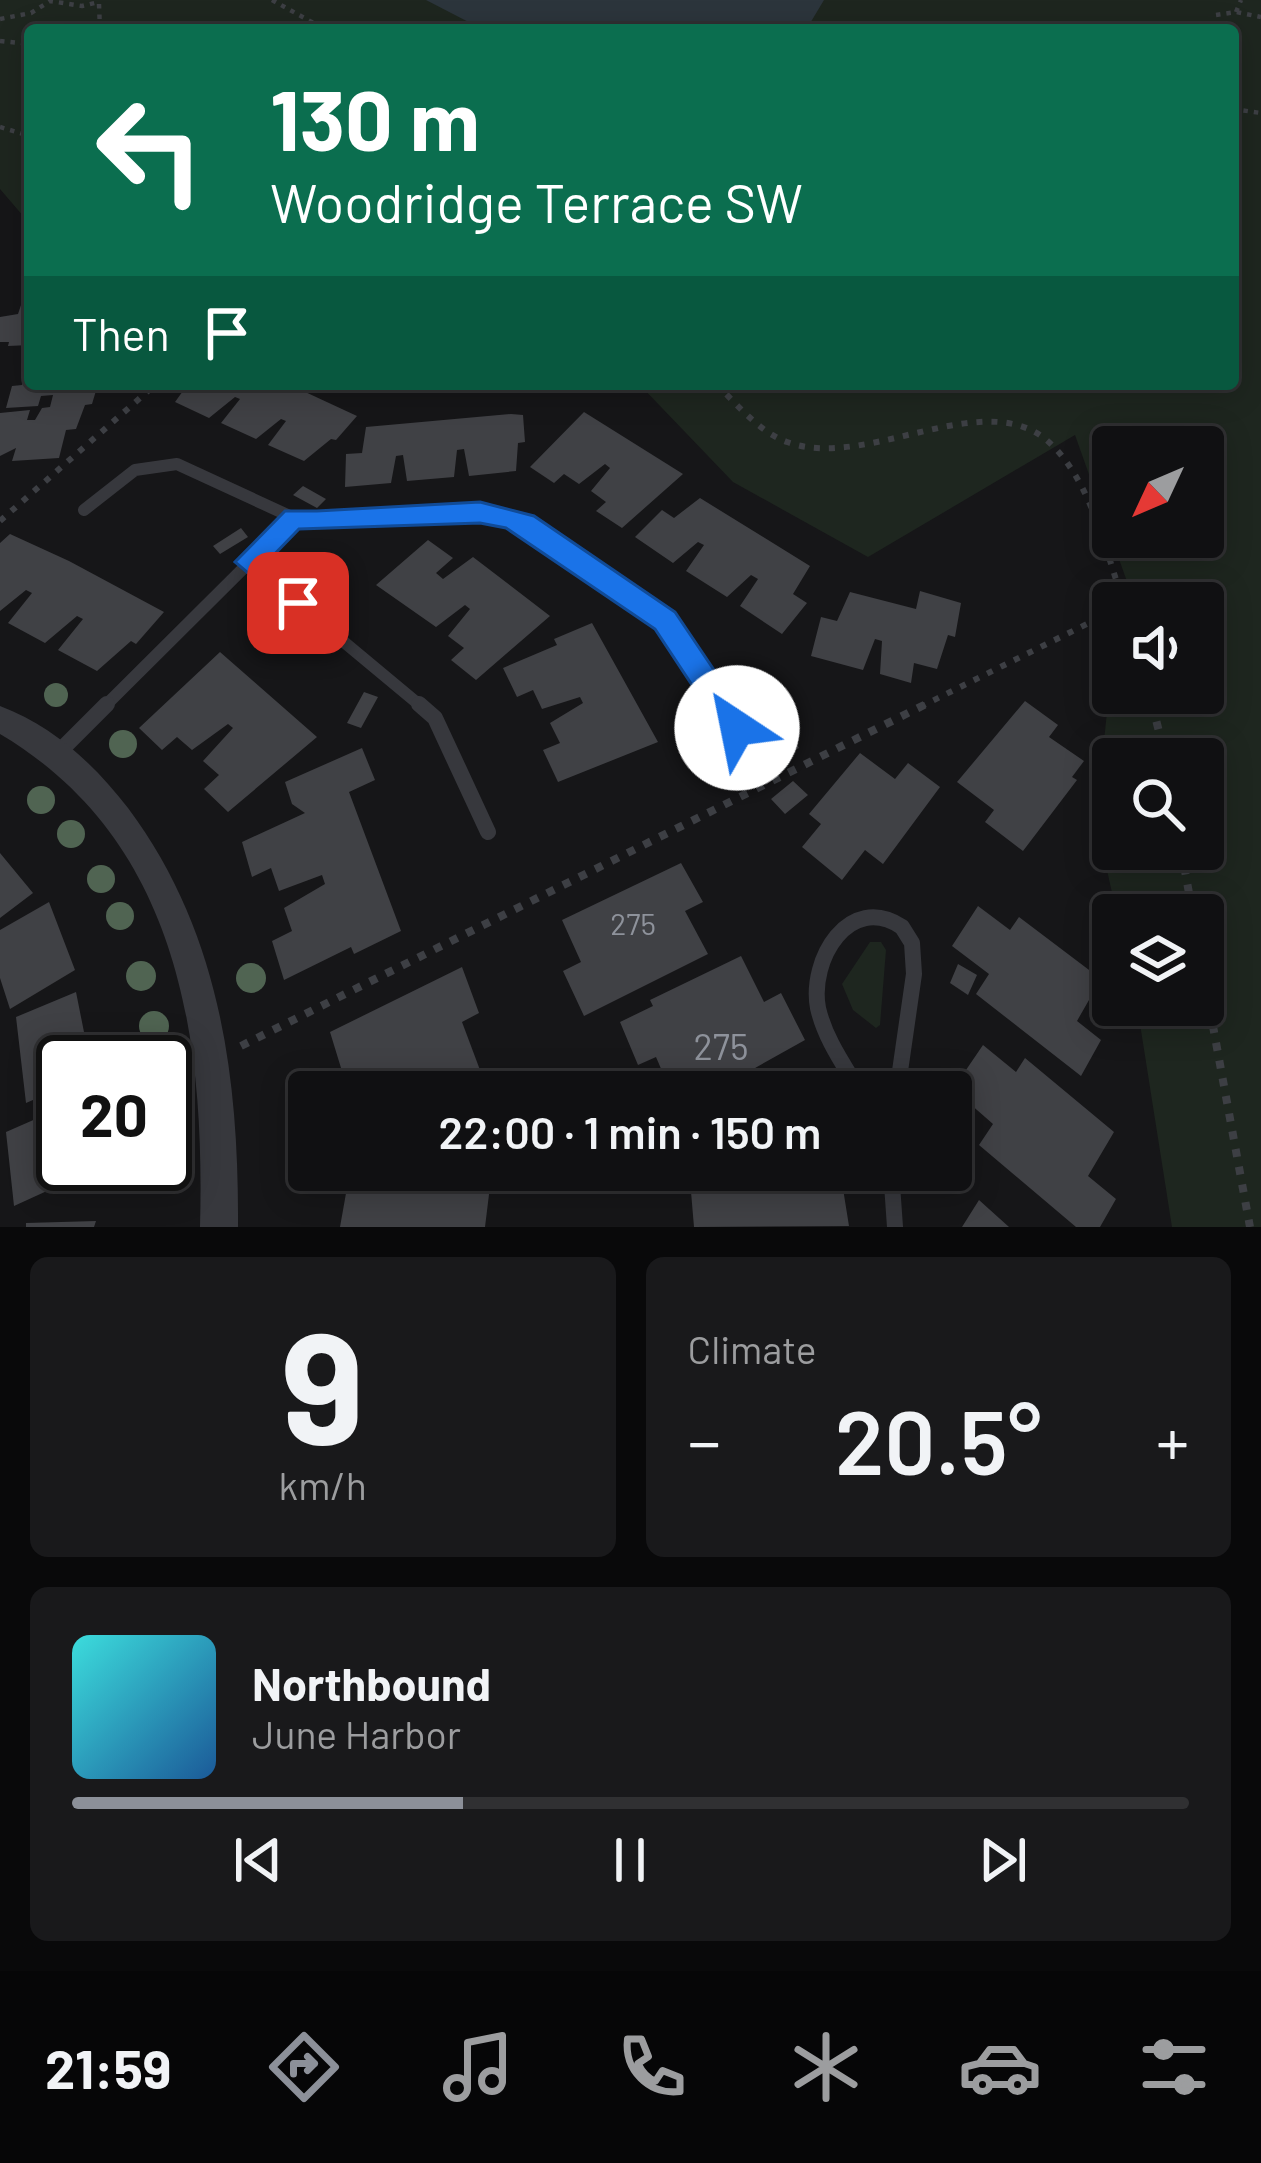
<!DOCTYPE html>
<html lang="en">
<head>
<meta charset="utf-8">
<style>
	body { margin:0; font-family:Barlow,sans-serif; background:#19191b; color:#f1f3f6; height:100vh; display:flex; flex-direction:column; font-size:45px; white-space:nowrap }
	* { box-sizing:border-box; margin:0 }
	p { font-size:39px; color:#9c9d9f }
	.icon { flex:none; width:66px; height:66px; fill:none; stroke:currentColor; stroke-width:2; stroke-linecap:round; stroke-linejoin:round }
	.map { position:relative; height:1227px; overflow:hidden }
	.side { display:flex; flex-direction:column; gap:30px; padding:30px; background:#09090a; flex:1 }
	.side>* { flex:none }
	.banner { position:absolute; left:24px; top:24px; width:1215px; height:366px; border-radius:12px; box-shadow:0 6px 30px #0003,0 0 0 3px #303032; background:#0b6e4f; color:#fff; overflow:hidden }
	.needle { width:78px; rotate:226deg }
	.buttons { position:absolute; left:1092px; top:426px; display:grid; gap:24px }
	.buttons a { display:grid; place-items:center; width:132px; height:132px; border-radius:12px; background:#101012; box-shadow:0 6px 30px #0003,0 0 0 3px #303032; font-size:60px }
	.speed { position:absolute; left:36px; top:1035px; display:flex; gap:24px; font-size:60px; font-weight:700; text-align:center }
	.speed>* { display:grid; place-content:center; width:156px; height:156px; border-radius:50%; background:#101012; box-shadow:0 6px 30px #0003,0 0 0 3px #303032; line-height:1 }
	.speed .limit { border:6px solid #111; border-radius:18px; background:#fff; color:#111 }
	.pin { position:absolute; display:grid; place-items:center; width:102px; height:102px; color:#fff; margin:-51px; border-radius:24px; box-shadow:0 6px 18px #0006 }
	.me { position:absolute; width:132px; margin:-66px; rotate:326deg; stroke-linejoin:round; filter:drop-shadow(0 0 9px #0008) }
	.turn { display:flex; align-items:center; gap:42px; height:252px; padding:0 48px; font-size:54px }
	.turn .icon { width:156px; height:156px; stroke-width:2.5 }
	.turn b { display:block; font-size:84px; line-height:102px }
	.then { display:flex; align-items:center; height:114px; padding:0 48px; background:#0003; gap:24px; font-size:45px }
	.big { font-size:90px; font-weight:600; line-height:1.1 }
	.side .widget { flex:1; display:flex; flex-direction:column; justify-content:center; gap:18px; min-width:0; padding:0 42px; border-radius:18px; background:#19191b }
	.side .dial { align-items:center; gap:0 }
	.dial b { font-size:156px; line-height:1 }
	.song { display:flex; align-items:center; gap:36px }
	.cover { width:144px; height:144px; border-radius:18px; background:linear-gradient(135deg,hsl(180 70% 55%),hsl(210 70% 35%)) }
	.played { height:12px; border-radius:6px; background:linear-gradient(90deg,#8c9099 35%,#303032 35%) }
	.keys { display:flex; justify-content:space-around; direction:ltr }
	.heat { display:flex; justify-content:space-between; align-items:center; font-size:66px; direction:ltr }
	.side .tiles { flex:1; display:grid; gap:30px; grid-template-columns:1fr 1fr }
	.widget:last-child { grid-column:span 2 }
	.trip { position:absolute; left:288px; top:1071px; width:684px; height:120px; border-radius:12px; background:#101012; box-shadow:0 6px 30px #0003,0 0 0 3px #303032; font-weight:600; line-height:120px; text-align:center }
	.tab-bar { display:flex; height:192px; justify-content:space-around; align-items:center; background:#060607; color:#9c9d9f }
	.tab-bar .icon { width:84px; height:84px }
	.tab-bar .on { color:#8c9099 }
	.tab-bar b { font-size:54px; color:#f1f3f6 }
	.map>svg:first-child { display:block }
	.green { fill:#1e261f; fill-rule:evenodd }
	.water { fill:#2c353c }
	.building { fill:#404145 }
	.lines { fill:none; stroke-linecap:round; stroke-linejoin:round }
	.path-far2 { stroke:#3d3f44; stroke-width:4.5; stroke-dasharray:4.5 6; stroke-linecap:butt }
	.path-far1 { stroke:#3d3f44; stroke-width:6; stroke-dasharray:6 9; stroke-linecap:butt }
	.path { stroke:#3d3f44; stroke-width:8; stroke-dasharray:8 10; stroke-linecap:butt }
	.lane-far1 { stroke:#37383d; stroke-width:12 }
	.lane { stroke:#37383d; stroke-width:16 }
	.street { fill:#37383d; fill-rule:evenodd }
	.tree { fill:#506452 }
	.route { fill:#1a73e8; stroke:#114b97; stroke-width:3 }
	.labels { text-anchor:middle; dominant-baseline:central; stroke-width:12; stroke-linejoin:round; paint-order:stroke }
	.number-label { font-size:30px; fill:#8e929b }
	.near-number-label { font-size:36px; fill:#8e929b }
</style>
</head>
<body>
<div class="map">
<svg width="1261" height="1227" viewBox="0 0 1261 1227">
	<rect width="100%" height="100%" fill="#161618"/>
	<path class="green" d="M 0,0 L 1261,0 L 1261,1227 L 1172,1227 L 1137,1005 L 1203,1005 L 1203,915 L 1117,915 L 1096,821 L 1113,652 L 1113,693 L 1203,693 L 1203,603 L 1124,603 L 1130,590 L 1075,435 L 868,557 L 733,482 L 639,384 L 1233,384 L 1233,30 L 30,30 L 30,224 L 0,189 ZM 1113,447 L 1203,447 L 1203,537 L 1113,537 ZM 1113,759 L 1203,759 L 1203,849 L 1113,849 Z
		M 870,942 L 881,942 L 886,950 L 880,1025 L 876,1028 L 853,1010 L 842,984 Z"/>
	<path class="water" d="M 426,0 L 824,0 L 809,25 L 801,30 L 484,30 Z"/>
	<path class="building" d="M 24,296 L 30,296 L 30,345 L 8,346 L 9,342 L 0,342 L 0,317 L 18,314 Z
		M 29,360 L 30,384 L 98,384 L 92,404 L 85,405 L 76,429 L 66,430 L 59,458 L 12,461 L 16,448 L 0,456 L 0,413 L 30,410 L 27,420 L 35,420 L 42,408 L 50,407 L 53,395 L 41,396 L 38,406 L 6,408 L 12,386 L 22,385 Z
		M 188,384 L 288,384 L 357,416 L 336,440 L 331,439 L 304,461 L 268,445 L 286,421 L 281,419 L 256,439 L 221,423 L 240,399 L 235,397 L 209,418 L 175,402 Z
		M 584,412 L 683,474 L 622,528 L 596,511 L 606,502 L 591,491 L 610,468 L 605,464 L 579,484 L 564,474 L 554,483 L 530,467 Z
		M 511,414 L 523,415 L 525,442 L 518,443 L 516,471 L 469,476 L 464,449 L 457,450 L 454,477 L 407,481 L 403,455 L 396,456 L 391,483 L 345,487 L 346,454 L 362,453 L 366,427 Z
		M 303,486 L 326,499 L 317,508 L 293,495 Z
		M 700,498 L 810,566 L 793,594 L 807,603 L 782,634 L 740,606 L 758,579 L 751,575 L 727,597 L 686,571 L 704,545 L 698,542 L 673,563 L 635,537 L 662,510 L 674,518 Z
		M 241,528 L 248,537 L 220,554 L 213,546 Z
		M 10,534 L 69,561 L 164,612 L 136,644 L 131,641 L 97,671 L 58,650 L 83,619 L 77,616 L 45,643 L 8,623 L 32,593 L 26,590 L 0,611 L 0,543 Z
		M 428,540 L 453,558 L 436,573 L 443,579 L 473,557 L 550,616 L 476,680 L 451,660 L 464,648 L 448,636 L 470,609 L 465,605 L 436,627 L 376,585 Z
		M 920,591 L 961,603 L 955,637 L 948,635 L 937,669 L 914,663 L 911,683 L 880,674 L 882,641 L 875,639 L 863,670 L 811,656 L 821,617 L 837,621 L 850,592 L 916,609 Z
		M 592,623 L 658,742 L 558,782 L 543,750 L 560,743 L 550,723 L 583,703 L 580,697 L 542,709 L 533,690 L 517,697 L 503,668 L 557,645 L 554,639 Z
		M 220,652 L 317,737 L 228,812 L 204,789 L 219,775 L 203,761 L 233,728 L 228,724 L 192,750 L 177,737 L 162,750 L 139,728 Z
		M 364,692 L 378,697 L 361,728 L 347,723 Z
		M 1025,701 L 1058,725 L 1049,737 L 1084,761 L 1072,777 L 1077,780 L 1023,851 L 985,822 L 994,810 L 957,782 Z
		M 791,735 L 799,748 L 768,764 L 760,750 Z
		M 362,748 L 375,780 L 349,792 L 401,931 L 354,954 L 351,947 L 284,980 L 272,941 L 292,931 L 284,908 L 325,884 L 322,875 L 279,891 L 271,868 L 252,877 L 242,842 L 305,813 L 292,804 L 285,782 Z
		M 860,753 L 895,779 L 908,763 L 940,787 L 883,864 L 865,850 L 842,880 L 802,847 L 821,824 L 809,814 Z
		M 793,781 L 808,795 L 785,814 L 771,799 Z
		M 0,853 L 33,893 L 0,918 Z
		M 681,863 L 703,902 L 685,911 L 708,954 L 584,1016 L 563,971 L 581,962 L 562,920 Z
		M 49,902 L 75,970 L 10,1009 L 0,978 L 0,930 Z
		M 978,906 L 1010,930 L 1019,917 L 1101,979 L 1077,1021 L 1101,1040 L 1081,1076 L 976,994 L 989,974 L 952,946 Z
		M 741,956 L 764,1002 L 781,993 L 805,1040 L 712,1092 L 671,1092 L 656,1057 L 638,1065 L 620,1022 L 653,1006 L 650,1000 Z
		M 958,964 L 977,975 L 968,995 L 950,983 Z
		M 462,967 L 479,1013 L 462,1022 L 480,1070 L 438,1092 L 322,1092 L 345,1081 L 330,1032 Z
		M 76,992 L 90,1062 L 63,1062 L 63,1087 L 26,1103 L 16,1017 Z
		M 983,1045 L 1016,1072 L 1025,1058 L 1114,1132 L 1088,1176 L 1116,1199 L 1100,1227 L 1076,1227 L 979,1145 L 993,1124 L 953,1089 Z
		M 63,1107 L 63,1164 L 106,1164 L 14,1206 L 6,1132 Z
		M 388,1170 L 492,1170 L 485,1227 L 340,1227 L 348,1182 L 386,1184 Z
		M 668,1170 L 840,1170 L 849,1226 L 694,1227 L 690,1180 L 669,1182 Z
		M 979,1200 L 1009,1227 L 962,1227 Z
		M 96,1221 L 94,1227 L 26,1227 L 26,1223 Z"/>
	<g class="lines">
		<path class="path-far2" d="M 272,0 L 326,30
			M 99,4 L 100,30
			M 1236,12 L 1241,0
			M 1216,15 L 1236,12 L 1261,17
			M 0,19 L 31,13 L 50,1 L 82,6 L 99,2
			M 0,41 L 30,44
			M 1233,109 L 1261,113
			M 0,127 L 30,136"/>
		<path class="path-far1" d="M 716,384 C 737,404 759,432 787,442 C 868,472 988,381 1052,445 C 1093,486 1105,551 1124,603
			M 0,521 L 156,384
			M 1149,693 L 1153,707
			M 920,707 L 1113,611"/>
		<path class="path" d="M 1152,704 L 1166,759
			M 1181,849 L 1193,915
			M 1203,972 L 1250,1227
			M 241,1046 L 926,704"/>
		<path class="lane-far1" d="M 84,510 L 135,470 L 177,464 L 294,518
			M 249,563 L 422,707
			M 104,707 L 294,518 L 480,513 L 525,524 L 665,621 L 723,707"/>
		<path class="lane" d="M 419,704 L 435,718 L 488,832
			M 721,704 L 737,728
			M 57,754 L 107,704
			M 860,1092 C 844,1065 825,1039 818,1008 C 809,960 849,892 902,927 L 912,943 L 914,974 L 897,1092
			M 891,1170 L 895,1227"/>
		<path class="street" d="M 0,706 C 53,726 94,764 128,808 C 220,931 239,1077 238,1227 L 200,1227 C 205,1037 179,840 0,734 Z"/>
	</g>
	<g class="tree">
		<circle cx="56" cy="695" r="12"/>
		<circle cx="123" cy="744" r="14"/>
		<circle cx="41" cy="800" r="14"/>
		<circle cx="71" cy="834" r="14"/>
		<circle cx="101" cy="879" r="14"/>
		<circle cx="120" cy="916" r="14"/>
		<circle cx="141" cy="976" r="15"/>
		<circle cx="251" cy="978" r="15"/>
		<circle cx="154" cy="1026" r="15"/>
	</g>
	<path class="route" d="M 480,502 L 534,516 L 675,612 L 747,719 L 752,728 L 747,738 L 737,742 L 727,738 L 655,629 L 506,528 L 480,523 L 299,529 L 267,562 L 312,603 L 308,611 L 298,615 L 235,562 L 285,511 L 317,511 Z"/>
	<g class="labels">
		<g class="number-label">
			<text x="633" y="923">275</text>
		</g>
		<g class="near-number-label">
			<text x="721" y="1045">275</text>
		</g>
	</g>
</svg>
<div class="buttons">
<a><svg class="needle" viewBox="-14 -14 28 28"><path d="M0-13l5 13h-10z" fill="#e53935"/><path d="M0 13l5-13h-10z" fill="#9c9d9f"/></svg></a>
<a><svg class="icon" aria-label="sound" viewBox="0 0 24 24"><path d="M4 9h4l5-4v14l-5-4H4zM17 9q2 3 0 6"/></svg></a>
<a><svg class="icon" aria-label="search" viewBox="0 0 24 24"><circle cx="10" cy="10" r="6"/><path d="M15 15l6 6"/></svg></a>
<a><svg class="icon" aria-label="layers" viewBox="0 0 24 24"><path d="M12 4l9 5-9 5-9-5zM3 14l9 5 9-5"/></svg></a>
</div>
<div class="speed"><div class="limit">20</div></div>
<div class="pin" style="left:298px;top:603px;background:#d93025"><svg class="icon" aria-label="arrive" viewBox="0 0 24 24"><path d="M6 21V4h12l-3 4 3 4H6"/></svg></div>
<svg class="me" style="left:737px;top:728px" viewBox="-20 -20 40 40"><circle r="19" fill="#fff"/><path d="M0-13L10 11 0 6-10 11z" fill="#1a73e8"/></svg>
<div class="trip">22:00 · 1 min · 150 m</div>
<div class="banner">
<div class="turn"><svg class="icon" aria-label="left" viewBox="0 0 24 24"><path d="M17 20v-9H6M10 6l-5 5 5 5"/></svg><div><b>130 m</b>Woodridge Terrace SW</div></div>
<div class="then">Then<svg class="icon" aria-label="arrive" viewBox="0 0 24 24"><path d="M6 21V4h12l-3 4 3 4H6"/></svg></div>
</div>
</div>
<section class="side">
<div class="tiles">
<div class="widget dial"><b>9</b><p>km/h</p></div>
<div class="widget"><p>Climate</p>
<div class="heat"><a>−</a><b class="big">20.5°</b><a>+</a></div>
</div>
<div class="widget">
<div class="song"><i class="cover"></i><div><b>Northbound</b><p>June Harbor</p></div></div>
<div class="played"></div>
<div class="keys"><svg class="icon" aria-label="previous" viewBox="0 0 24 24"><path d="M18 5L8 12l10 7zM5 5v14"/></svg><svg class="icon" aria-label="pause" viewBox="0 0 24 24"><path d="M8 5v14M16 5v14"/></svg><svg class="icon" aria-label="next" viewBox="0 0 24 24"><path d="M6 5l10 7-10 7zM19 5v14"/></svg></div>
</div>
</div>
</section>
<nav class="tab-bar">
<b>21:59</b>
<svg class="icon on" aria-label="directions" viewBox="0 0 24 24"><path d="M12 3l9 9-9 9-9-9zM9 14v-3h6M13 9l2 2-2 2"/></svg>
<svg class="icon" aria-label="music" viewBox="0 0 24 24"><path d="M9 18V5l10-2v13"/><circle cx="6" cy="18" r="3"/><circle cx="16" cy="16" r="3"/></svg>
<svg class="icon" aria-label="phone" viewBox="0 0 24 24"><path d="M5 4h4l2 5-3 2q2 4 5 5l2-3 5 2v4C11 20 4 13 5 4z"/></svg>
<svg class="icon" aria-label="climate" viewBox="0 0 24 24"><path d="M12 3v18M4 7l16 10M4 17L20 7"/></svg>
<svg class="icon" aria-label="car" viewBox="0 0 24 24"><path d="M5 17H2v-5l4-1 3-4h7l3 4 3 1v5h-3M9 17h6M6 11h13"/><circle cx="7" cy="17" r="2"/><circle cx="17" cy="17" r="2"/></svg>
<svg class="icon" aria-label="filters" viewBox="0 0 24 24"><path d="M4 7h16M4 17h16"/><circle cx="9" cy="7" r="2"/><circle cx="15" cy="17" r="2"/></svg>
</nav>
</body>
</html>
